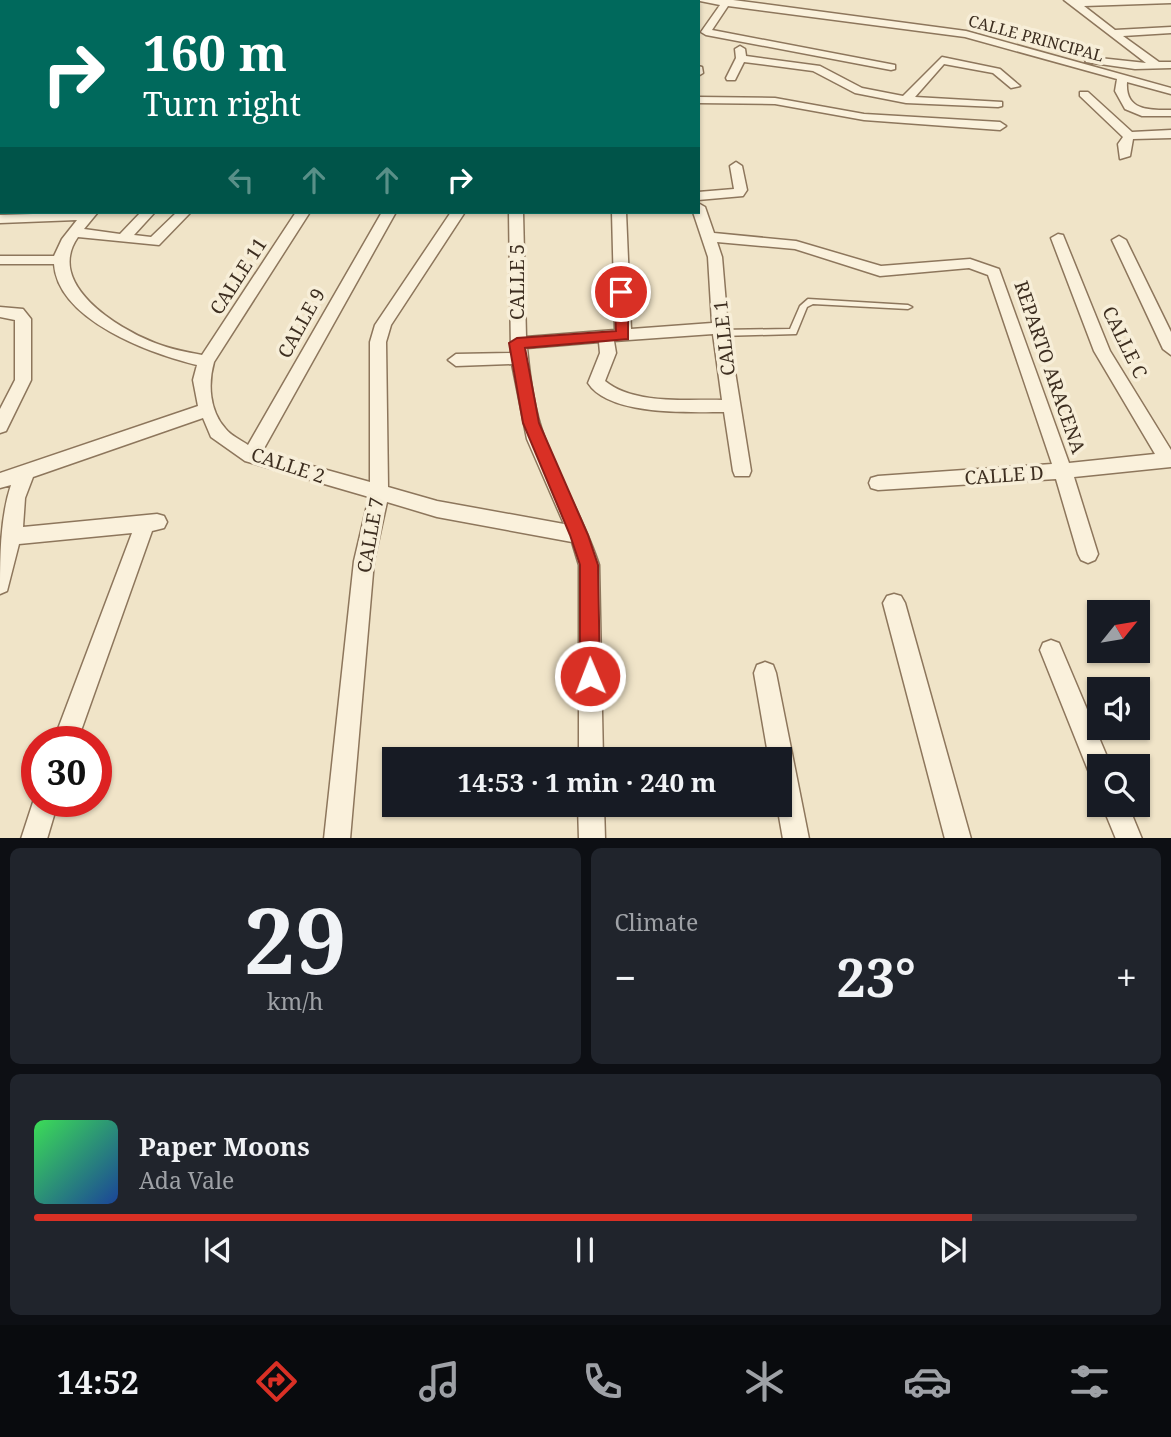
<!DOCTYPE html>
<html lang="en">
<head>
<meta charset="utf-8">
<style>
	body { margin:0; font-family:"Noto Serif",serif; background:#20242c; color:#f1f3f6; height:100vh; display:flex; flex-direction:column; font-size:26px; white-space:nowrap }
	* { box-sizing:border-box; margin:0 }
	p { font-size:23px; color:#9ea1a6 }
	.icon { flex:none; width:38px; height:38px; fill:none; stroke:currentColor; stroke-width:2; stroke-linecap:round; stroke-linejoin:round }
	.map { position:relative; height:838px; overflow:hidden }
	.panel { display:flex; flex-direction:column; gap:10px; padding:10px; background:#0d0f14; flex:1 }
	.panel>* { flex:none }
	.banner { position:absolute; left:0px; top:0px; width:700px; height:214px; box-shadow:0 2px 5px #0004; background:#00695c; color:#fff; overflow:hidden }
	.needle { width:46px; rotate:60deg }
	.buttons { position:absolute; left:1087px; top:600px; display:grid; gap:14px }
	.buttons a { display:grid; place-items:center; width:63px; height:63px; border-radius:0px; background:#171b24; box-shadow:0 2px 5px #0004; font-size:35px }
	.speed { position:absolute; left:21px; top:726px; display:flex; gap:14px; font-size:35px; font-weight:700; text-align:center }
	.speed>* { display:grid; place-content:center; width:91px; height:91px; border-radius:50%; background:#171b24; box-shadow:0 2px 5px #0004; line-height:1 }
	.speed .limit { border:10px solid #d22; background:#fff; color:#111 }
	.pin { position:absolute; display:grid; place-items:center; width:60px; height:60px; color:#fff; margin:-30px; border:4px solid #fff; border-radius:50%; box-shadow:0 2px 7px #0007 }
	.me { position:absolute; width:77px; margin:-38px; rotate:359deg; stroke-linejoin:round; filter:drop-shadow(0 0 5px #0008) }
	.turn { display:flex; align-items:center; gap:24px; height:147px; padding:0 28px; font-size:32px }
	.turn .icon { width:91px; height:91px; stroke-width:2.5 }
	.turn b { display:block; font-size:49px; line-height:60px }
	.lanes { display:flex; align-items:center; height:66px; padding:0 28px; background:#0003; justify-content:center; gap:35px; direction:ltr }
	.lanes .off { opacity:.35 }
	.big { font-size:52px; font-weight:700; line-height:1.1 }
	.panel .tile { flex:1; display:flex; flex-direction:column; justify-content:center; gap:10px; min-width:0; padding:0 24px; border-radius:10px; background:#20242c }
	.panel .dial { align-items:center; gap:0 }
	.dial b { font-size:91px; line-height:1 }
	.song { display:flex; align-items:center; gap:21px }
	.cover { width:84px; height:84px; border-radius:10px; background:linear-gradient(135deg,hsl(130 70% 55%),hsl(220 70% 35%)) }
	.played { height:7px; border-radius:4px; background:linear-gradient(90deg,#d93025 85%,#363941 85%) }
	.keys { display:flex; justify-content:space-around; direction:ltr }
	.heat { display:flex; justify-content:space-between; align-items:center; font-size:38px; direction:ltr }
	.panel .tiles { flex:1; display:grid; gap:10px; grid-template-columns:1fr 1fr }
	.tile:last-child { grid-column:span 2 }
	.trip { position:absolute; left:382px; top:747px; width:410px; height:70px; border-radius:0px; background:#171b24; box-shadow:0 2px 5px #0004; font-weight:700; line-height:70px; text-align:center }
	.tab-bar { display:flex; height:112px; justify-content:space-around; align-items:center; background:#090b0e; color:#9ea1a6 }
	.tab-bar .icon { width:49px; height:49px }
	.tab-bar .on { color:#d93025 }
	.tab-bar b { font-size:32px; color:#f1f3f6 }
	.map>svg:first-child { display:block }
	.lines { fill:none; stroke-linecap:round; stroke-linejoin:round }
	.lane-casing { stroke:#8d765c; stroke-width:3 }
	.street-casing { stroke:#8d765c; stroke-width:3 }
	.lane { fill:#faf1dc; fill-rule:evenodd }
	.street { fill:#faf1dc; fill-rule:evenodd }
	.route { fill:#d93025; stroke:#8d1f18; stroke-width:2 }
	.labels { text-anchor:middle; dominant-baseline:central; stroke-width:7; stroke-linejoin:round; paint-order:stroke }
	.far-street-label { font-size:16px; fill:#3d2e20; stroke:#f7eed8 }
	.street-label { font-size:19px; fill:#3d2e20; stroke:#f7eed8 }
</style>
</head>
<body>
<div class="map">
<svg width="1171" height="839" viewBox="0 0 1171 839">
	<rect width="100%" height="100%" fill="#f0e4c8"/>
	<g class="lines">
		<g class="lane-casing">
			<path id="lane" d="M 808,299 L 908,305 L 912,307 L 908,309 L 813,304 L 807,307 L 796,334 L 720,336 L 716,333 L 720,330 L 790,329 L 800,306 Z"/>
		</g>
		<g class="street-casing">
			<path id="street" d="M 387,0 L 397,0 L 386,2 Z
				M 424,0 L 434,0 L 423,2 Z
				M 444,0 L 454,0 L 443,2 Z
				M 470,0 L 482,0 L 469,2 Z
				M 499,0 L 509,0 L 498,2 Z
				M 672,0 L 682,0 L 671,2 Z
				M 695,0 L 733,0 L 966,31 L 1171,88 L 1171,94 L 1127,82 C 1125,111 1149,110 1171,110 L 1171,116 L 1142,116 L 1125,109 L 1115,91 L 1117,79 L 965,37 L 728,6 L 712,30 L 895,65 L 895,69 L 891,70 L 706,35 L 701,32 L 720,5 Z
				M 1064,0 L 1171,0 L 1171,3 L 1084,6 L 1115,30 L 1171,27 L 1171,33 L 1123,36 L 1159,62 L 1171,62 L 1171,68 L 1135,69 L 1086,62 L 1085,60 L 1090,57 L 1146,63 Z
				M 740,46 L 745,49 L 746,56 L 820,66 L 862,88 L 903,96 L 942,57 L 1000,69 L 1020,86 L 1011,88 L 993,73 L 944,64 L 915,97 L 1002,102 L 1002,106 L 998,107 L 906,103 L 855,93 L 813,71 L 744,62 L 735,80 L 727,80 L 726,78 L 736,58 L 735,49 Z
				M 698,66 L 702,67 L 703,73 L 698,76 Z
				M 0,71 L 2,71 L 0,78 Z
				M 1080,92 L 1088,92 L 1132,132 L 1171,130 L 1171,138 L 1133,139 L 1130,156 L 1120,159 L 1118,144 L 1123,137 L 1080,96 Z
				M 698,97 L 775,98 L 864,114 L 1000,122 L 1006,126 L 1000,130 L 864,120 L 775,104 L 698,103 Z
				M 736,162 L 742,166 L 747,190 L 743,196 L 698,200 L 698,192 L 734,189 L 730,166 Z
				M 0,175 L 2,175 L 2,183 L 0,183 Z
				M 698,203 L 705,207 L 714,233 L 796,241 L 881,266 L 970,259 L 999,269 L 1069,463 L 1155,454 L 1094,351 L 1051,238 L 1058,234 L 1063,235 L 1110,351 L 1171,450 L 1171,467 L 1074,477 L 1098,554 L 1095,560 L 1088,563 L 1081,560 L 1078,554 L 1056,479 L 878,490 L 871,488 L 869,483 L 871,478 L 878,476 L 1052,464 L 988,275 L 969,268 L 880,276 L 795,249 L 717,242 L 722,257 L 728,328 L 751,471 L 749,476 L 735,476 L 733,471 L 724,412 C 689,412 609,416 588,383 L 600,353 L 599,342 L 527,348 C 530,379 534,410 545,439 C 560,482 585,521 599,565 L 603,760 L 579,760 L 579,565 L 572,542 L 437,517 L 387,502 L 374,561 L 350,839 L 324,839 L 354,561 L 369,497 L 245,461 L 211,437 L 203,418 L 33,477 L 25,498 L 23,527 L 157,514 L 164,516 L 167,522 L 164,528 L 152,531 L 77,742 L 53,742 L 132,533 L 19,544 L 7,591 L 0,594 C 0,558 0,518 11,485 L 0,488 L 0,473 L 198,406 L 193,380 L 197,365 C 152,354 58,321 54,264 L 0,264 L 0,256 L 54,256 L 62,239 L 77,220 L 0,223 L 0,215 L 98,212 L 84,229 L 120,234 L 141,212 L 155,212 L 134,235 L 151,237 L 177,212 L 191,212 L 159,245 L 78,237 C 45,284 117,328 155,343 C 170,349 186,352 202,355 L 296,212 L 310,212 L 214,362 C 208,383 209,410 225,428 C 230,435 241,440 248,445 L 382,212 L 396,212 L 262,452 L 370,482 L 370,342 L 375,325 L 451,212 L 465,212 L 391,325 L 386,342 L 388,487 L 437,501 L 564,524 L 527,439 L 512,364 L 456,366 L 448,360 L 456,354 L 511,353 L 509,212 L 523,212 L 526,337 L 615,330 L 612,212 L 626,212 L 631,329 L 712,323 L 708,257 L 693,212 L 698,212 ZM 713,334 L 722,400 C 687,399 634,405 605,381 L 616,353 L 614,341 Z
				M 1119,236 L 1126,240 L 1171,332 L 1171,355 L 1163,349 L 1112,240 Z
				M 0,307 L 23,309 L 31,319 L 31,380 L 6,431 L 0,433 L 0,409 L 15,380 L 15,320 L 0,317 Z
				M 894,594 L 901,596 L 905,603 L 971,839 L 945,839 L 883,603 L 887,596 Z
				M 1051,640 L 1059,643 L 1111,766 L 1099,766 L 1099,778 L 1090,775 L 1040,650 L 1043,643 Z
				M 765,662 L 773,665 L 776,673 L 809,839 L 783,839 L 777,805 L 779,760 L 769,760 L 754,673 L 757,665 Z
				M 36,793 L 37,802 L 58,802 L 47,839 L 21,839 Z
				M 578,805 L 604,805 L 605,839 L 579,839 Z
				M 1102,805 L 1128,805 L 1142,839 L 1116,839 Z"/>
		</g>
		<use href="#lane" class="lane"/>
		<use href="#street" class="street"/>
	</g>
	<path class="route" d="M 621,288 L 628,292 L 628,339 L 525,348 L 539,423 L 588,535 L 598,565 L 600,676 L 597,683 L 590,686 L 583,683 L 580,676 L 580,565 L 570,535 L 523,423 L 509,343 L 517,338 L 616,331 L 614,292 Z"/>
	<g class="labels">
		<g class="far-street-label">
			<text transform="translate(1036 38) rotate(15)">CALLE PRINCIPAL</text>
		</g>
		<g class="street-label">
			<text transform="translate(238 276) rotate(-57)">CALLE 11</text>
			<text transform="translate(517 282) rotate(-90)">CALLE 5</text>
			<text transform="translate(301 323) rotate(-61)">CALLE 9</text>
			<text transform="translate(724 338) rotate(-96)">CALLE 1</text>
			<text transform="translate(1125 342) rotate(64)">CALLE C</text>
			<text transform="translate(1050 367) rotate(71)">REPARTO ARACENA</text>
			<text transform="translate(288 465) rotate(18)">CALLE 2</text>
			<text transform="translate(1004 475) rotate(-4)">CALLE D</text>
			<text transform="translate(370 535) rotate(-80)">CALLE 7</text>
		</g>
	</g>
</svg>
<div class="buttons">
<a><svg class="needle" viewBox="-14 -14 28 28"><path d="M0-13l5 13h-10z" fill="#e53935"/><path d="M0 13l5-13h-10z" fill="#9ea1a6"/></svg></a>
<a><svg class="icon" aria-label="sound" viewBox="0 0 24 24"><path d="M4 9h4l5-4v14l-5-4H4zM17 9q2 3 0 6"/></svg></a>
<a><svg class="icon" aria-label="search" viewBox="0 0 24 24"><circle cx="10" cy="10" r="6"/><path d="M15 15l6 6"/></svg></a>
</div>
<div class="speed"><div class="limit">30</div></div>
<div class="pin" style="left:621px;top:292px;background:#d93025"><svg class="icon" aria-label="arrive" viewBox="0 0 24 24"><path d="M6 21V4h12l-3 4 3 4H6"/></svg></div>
<svg class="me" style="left:590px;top:676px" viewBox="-20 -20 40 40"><circle r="17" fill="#d93025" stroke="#fff" stroke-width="3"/><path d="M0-11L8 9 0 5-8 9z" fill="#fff"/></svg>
<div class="trip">14:53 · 1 min · 240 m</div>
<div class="banner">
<div class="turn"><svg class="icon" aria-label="right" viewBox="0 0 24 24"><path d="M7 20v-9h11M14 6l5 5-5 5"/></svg><div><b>160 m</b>Turn right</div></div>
<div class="lanes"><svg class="icon off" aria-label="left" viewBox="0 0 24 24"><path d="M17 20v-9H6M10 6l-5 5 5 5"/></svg><svg class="icon off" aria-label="ahead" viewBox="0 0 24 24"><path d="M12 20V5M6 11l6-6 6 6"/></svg><svg class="icon off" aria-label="ahead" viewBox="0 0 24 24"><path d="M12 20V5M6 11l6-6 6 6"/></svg><svg class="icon" aria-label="right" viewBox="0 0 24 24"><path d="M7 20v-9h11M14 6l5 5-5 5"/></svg></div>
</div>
</div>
<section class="panel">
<div class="tiles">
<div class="tile dial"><b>29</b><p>km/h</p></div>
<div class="tile"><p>Climate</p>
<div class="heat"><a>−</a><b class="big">23°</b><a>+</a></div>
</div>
<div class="tile">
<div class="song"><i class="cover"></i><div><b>Paper Moons</b><p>Ada Vale</p></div></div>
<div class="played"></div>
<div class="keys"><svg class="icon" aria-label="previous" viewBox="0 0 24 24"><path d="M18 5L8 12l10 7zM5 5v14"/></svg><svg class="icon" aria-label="pause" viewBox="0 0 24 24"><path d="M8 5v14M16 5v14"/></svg><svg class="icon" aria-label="next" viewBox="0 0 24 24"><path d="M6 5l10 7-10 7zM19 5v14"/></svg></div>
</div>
</div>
</section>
<nav class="tab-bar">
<b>14:52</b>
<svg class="icon on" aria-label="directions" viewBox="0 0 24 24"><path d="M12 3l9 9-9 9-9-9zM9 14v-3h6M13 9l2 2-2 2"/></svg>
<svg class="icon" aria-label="music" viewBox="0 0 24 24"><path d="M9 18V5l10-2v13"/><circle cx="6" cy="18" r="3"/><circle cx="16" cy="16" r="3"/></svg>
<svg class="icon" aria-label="phone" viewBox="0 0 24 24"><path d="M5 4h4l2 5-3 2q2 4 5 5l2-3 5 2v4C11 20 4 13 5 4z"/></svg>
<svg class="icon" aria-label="climate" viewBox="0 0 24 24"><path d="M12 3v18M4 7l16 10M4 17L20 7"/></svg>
<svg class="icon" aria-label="car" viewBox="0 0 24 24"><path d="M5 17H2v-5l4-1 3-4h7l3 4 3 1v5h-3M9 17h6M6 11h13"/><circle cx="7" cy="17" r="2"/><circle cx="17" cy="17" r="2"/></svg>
<svg class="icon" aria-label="filters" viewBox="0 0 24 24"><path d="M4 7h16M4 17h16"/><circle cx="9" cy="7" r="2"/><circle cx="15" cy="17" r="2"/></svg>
</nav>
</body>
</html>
